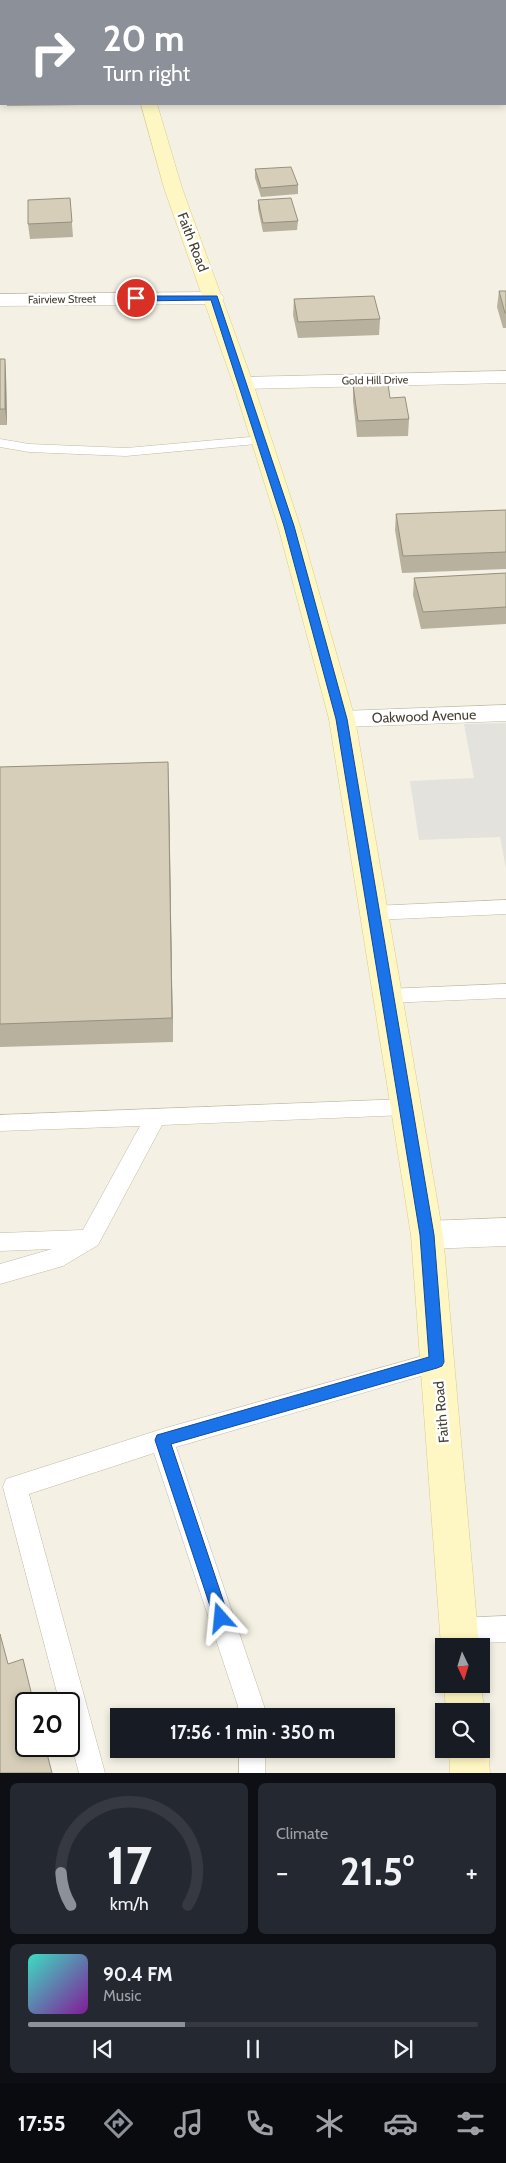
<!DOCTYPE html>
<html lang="en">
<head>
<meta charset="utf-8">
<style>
	body { margin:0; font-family:Cabin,sans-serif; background:#242831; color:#f1f3f6; height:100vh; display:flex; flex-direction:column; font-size:19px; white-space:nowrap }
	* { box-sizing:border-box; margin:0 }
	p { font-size:16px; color:#9ea1a6 }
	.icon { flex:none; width:28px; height:28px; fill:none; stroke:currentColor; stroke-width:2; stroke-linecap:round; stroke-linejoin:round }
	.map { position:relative; height:1773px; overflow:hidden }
	.side { display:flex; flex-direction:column; gap:10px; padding:10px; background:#0d0f14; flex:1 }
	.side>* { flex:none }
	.banner { position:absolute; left:0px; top:0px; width:506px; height:105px; box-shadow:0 2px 8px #0003; background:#8c9099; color:#fff; overflow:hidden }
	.needle { width:32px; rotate:176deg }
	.controls { position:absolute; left:435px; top:1638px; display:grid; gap:10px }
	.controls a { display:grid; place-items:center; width:55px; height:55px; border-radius:0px; background:#171b24; box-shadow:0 2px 8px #0003; font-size:25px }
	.speed { position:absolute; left:15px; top:1692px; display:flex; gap:10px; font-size:25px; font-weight:700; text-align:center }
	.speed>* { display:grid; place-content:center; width:65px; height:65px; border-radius:50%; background:#171b24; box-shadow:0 2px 8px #0003; line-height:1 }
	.speed .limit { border:2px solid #111; border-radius:8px; background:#fff; color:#111 }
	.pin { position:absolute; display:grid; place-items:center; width:42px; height:42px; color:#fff; margin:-21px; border:2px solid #fff; border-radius:50%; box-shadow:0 1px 5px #0007 }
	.me { position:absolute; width:55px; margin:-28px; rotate:342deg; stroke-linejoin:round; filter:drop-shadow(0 0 4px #0008) }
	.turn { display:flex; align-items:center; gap:18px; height:105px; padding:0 20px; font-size:22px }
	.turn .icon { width:65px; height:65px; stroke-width:2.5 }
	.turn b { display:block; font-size:35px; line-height:42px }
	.big { font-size:38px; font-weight:700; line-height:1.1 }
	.side .widget { flex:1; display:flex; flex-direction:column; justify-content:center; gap:8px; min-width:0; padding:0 18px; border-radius:8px; background:#242831 }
	.side .dial { align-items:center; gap:0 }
	.dial svg { height:130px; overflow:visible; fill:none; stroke:#363941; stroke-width:7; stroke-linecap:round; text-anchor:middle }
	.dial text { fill:#f1f3f6; stroke:none }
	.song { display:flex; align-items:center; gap:15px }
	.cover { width:60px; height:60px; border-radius:8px; background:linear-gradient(135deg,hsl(170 70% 55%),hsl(290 70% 35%)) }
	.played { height:5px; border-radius:2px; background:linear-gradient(90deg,#8c9099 35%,#363941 35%) }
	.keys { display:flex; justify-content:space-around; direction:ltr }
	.heat { display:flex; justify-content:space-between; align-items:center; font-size:28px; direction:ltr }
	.side .tiles { flex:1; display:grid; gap:10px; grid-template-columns:1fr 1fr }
	.widget:last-child { grid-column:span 2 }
	.trip { position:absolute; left:110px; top:1708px; width:285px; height:50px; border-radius:0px; background:#171b24; box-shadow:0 2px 8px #0003; font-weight:700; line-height:50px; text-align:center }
	.menu { display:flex; height:80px; justify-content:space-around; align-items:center; background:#090b0e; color:#9ea1a6 }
	.menu .icon { width:35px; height:35px }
	.menu .active { color:#8c9099 }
	.menu b { font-size:22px; color:#f1f3f6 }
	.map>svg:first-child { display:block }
	.parking { fill:#e4e2dd }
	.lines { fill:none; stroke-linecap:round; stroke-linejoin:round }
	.service-casing { stroke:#c0baa6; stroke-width:1 }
	.minor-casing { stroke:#c0baa6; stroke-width:1 }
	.tertiary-casing { stroke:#c0baa6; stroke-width:1 }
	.secondary-casing { stroke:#d8cd8f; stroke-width:1 }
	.service { fill:#fff; fill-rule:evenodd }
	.minor { fill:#fff; fill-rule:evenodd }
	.tertiary { fill:#fff; fill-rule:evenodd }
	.secondary { fill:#fff7c3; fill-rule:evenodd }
	.wall { fill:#b8b19e }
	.shaded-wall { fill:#969081 }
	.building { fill:#d6ceb8; stroke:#969081 }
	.route { fill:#1a73e8; stroke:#114b97 }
	.labels { text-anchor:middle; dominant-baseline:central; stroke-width:5; stroke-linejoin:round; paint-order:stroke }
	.far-street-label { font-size:11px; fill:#464133; stroke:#fff }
	.street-label { font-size:14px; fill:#464133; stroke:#fff }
</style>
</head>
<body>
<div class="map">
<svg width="506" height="1773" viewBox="0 0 506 1773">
	<rect width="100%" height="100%" fill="#f4f1e4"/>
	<path class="parking" d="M 506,723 L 506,869 L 500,837 L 419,840 L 410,781 L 474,778 L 464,724 Z"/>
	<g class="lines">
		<g class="service-casing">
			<path id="service" d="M 469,0 L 479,0 L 479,1 L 469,1 Z
				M 262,436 L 267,437 L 269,440 L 267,443 L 126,456 L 29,452 L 0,447 L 0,439 L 29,444 L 126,448 Z
				M 506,900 L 506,914 L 374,920 L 367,918 L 365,913 L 367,908 L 374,906 Z
				M 506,984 L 506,998 L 387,1003 L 380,1001 L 377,996 L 380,991 L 387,989 Z
				M 406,1099 L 413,1101 L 416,1107 L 413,1113 L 406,1115 L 162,1125 L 98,1245 L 63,1266 L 0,1284 L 0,1264 L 52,1249 L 0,1251 L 0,1233 L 83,1230 L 140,1126 L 0,1131 L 0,1115 Z
				M 437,1352 L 445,1355 L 449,1362 L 445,1369 L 176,1447 L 264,1706 L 264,1716 L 238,1716 L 238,1706 L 154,1453 L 29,1494 L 105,1773 L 79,1773 L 69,1736 L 69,1704 L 60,1704 L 3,1487 L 6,1479 L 162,1429 Z
				M 506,1616 L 506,1642 L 459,1644 L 450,1640 L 446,1631 L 450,1622 L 459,1618 Z
				M 239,1749 L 265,1749 L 265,1773 L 239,1773 Z"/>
		</g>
		<g class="minor-casing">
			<path id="minor" d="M 0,73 L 1,73 L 1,83 L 0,83 Z
				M 214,292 L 221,294 L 224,298 L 221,302 L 214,304 L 0,306 L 0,294 Z
				M 506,705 L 506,721 L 342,727 L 333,725 L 329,719 L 333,713 L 342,711 Z
				M 506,1218 L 506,1246 L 427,1249 L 416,1245 L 411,1235 L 416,1225 L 427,1221 Z"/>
		</g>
		<g class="tertiary-casing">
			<path id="tertiary" d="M 506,371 L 506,383 L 243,389 L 236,387 L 233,383 L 236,379 L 243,377 Z"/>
		</g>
		<g class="secondary-casing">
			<path id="secondary" d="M 117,0 L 133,0 L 133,1 L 117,1 Z
				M 141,104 L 157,104 L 182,188 L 253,383 L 300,526 L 355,719 L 443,1235 L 479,1646 L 444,1646 L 444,1652 L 441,1646 L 411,1235 L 329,719 L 278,526 L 233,383 L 164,188 Z
				M 481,1682 L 484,1711 L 481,1718 L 481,1711 L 446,1711 L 444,1684 L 481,1684 Z
				M 482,1735 L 488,1749 L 490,1773 L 450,1773 L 449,1749 L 481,1749 Z"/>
		</g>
		<use href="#service" class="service"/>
		<use href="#minor" class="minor"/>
		<use href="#tertiary" class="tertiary"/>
		<use href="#secondary" class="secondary"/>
	</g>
	<path class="wall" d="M 7,104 L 83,104 L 83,105 L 7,106 Z
		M 255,169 L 298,185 L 298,194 L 261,197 L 255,178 Z
		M 70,198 L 73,237 L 30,239 L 28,224 Z
		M 258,200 L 298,221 L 297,230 L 263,232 L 258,209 Z
		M 499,291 L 506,291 L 506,328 L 503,328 L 497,307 Z
		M 294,299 L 380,319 L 379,335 L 298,338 L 293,315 Z
		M 0,359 L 5,359 L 6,375 L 7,425 L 0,425 Z
		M 353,385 L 390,398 L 409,419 L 408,436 L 357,437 L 353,401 Z
		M 506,510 L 506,569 L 402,573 L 395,530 L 396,514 Z
		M 506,573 L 506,624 L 421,629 L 413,595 L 414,578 Z
		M 168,762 L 173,1042 L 0,1047 L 0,767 Z"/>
	<path class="shaded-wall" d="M 5,359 L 6,375 L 7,425 L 5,409 Z
		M 168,762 L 169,786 L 173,1042 L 172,1018 Z"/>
	<path class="building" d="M 288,0 L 326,0 L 327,1 L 289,1 Z
		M 375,0 L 398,0 L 398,1 L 375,1 Z
		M 291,167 L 298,185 L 261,188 L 255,169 Z
		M 70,198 L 72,222 L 28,224 L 28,200 Z
		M 291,198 L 298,221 L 263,223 L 258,200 Z
		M 499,291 L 506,291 L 506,313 L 505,313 Z
		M 374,296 L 380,319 L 298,322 L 294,299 Z
		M 0,359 L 5,359 L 5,409 L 0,409 Z
		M 388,384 L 390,398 L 405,397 L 409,419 L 358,421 L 353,385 Z
		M 506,510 L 506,552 L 403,556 L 396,514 Z
		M 506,573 L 506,607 L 423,612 L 414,578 Z
		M 168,762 L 172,1018 L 0,1024 L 0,767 Z
		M 0,1634 L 8,1664 L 23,1659 L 34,1704 L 26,1704 L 26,1746 L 45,1746 L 52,1773 L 0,1773 Z"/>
	<path class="route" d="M 217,296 L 294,526 L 347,719 L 434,1235 L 444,1362 L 442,1366 L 437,1368 L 171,1444 L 229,1618 L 227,1623 L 221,1625 L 216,1623 L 214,1618 L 155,1440 L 157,1435 L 429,1357 L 420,1235 L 336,719 L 284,526 L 211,300 L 136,301 L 132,298 L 136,296 Z"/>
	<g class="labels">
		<g class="far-street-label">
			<text transform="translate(62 299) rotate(-1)">Fairview Street</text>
			<text transform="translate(375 380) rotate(-1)">Gold Hill Drive</text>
		</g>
		<g class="street-label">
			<text transform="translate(193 242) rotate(69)">Faith Road</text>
			<text transform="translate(424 716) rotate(-2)">Oakwood Avenue</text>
			<text transform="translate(441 1412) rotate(-95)">Faith Road</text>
		</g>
	</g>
</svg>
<div class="controls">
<a><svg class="needle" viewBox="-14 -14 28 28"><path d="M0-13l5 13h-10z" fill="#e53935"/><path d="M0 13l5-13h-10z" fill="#9ea1a6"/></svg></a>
<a><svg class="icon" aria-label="search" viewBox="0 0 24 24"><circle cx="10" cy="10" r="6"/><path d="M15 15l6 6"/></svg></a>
</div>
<div class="speed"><div class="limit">20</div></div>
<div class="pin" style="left:136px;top:298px;background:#d93025"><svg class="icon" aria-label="arrive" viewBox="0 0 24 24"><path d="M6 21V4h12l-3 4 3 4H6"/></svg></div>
<svg class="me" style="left:221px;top:1618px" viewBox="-20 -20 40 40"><path d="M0-17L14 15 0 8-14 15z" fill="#1a73e8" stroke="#fff" stroke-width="4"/></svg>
<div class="trip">17:56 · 1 min · 350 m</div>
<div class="banner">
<div class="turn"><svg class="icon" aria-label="right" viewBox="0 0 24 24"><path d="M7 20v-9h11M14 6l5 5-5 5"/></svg><div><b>20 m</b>Turn right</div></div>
</div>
</div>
<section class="side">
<div class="tiles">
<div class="widget dial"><svg viewBox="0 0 100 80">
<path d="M14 69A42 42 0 1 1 86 69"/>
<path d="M14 69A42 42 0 0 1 8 49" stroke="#8c9099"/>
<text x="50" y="56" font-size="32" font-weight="700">17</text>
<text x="50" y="72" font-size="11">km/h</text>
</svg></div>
<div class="widget"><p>Climate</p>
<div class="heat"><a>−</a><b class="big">21.5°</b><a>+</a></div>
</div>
<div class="widget">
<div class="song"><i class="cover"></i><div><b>90.4 FM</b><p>Music</p></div></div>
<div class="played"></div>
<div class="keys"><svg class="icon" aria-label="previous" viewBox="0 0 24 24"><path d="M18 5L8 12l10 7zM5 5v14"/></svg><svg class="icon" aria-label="pause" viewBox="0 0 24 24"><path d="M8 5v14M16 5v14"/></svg><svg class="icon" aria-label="next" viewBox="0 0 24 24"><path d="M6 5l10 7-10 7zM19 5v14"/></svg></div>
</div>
</div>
</section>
<nav class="menu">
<b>17:55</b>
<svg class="icon active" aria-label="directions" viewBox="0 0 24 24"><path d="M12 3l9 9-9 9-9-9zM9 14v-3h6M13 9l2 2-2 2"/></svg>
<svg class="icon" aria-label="music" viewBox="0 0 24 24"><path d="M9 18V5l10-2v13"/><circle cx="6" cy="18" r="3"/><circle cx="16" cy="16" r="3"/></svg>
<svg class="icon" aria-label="phone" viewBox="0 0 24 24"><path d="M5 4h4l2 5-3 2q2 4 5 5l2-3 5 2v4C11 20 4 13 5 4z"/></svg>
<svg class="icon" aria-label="climate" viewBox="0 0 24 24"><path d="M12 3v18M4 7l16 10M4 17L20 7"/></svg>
<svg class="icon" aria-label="car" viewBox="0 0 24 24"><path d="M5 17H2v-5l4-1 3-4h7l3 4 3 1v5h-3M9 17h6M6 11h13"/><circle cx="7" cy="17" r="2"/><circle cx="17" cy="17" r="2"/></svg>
<svg class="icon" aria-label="filters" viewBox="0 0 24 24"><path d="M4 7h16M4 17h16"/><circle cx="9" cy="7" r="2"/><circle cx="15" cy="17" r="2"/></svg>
</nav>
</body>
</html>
